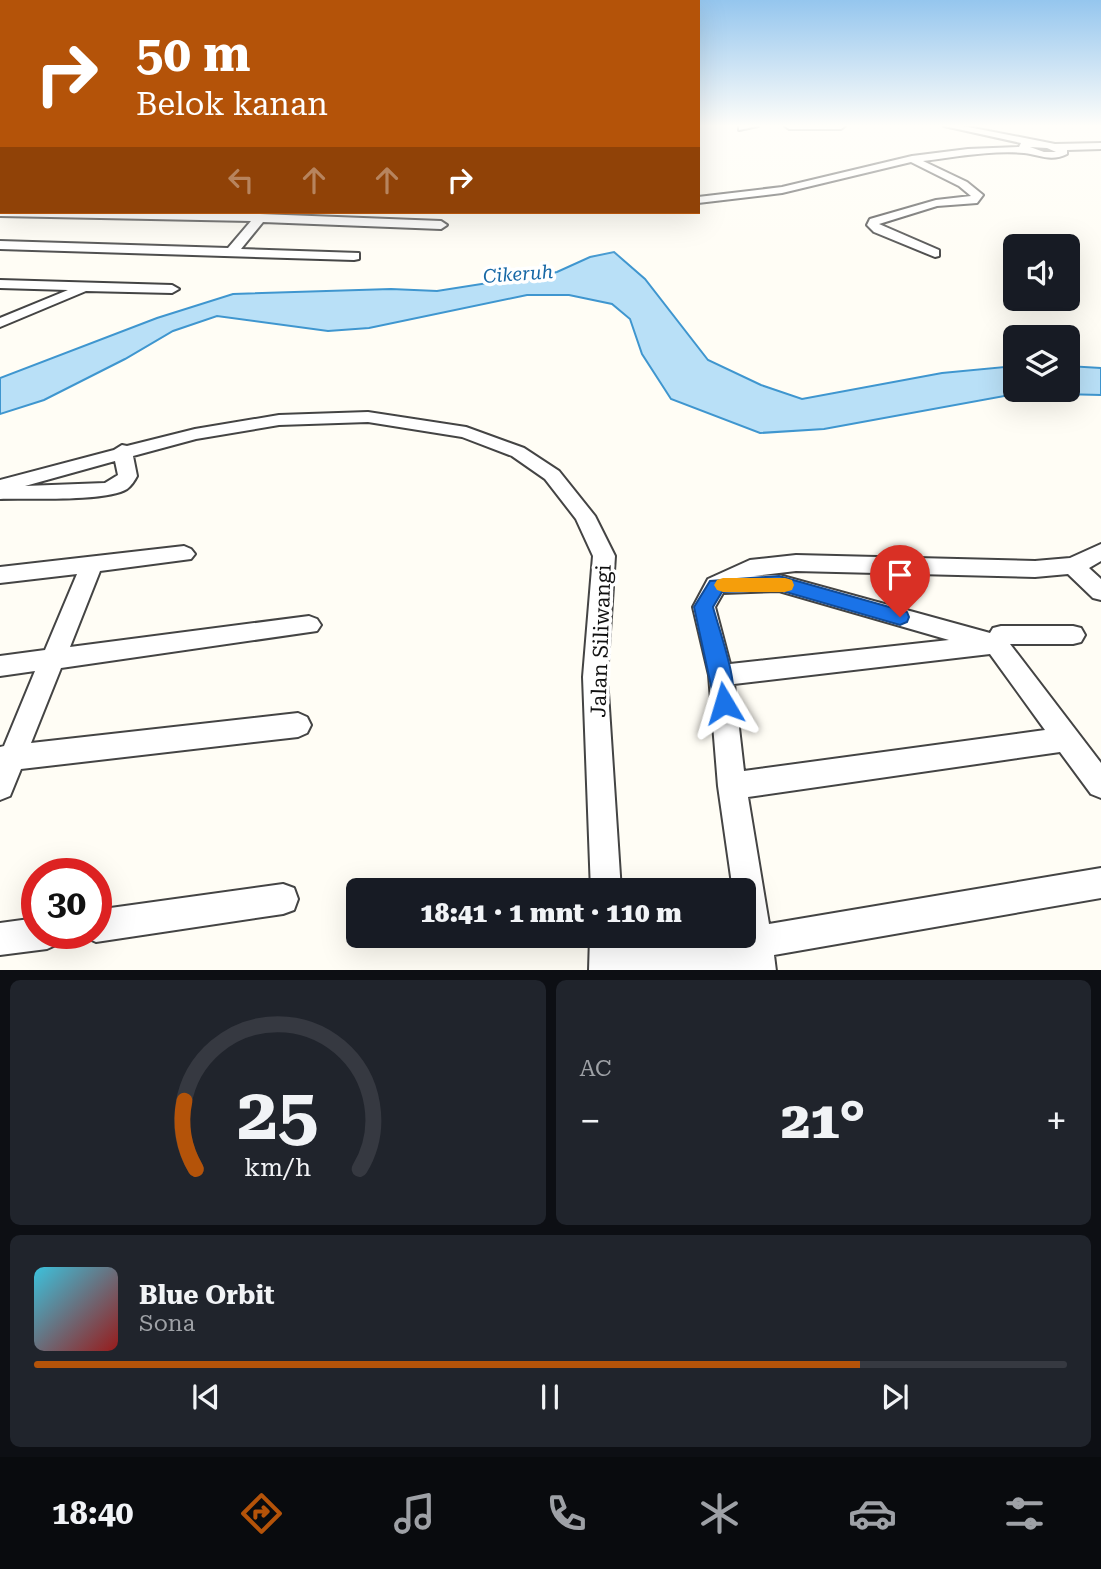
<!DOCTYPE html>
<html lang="id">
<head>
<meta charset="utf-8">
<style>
	body { margin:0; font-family:"Roboto Serif",serif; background:#20242c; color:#f1f3f6; height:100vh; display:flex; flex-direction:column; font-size:26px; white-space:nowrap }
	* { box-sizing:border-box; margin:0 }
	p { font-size:23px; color:#9ea1a6 }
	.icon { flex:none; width:38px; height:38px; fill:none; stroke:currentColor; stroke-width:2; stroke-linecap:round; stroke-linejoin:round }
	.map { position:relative; height:970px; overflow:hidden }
	.details { display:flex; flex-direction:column; gap:10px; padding:10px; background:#0d0f14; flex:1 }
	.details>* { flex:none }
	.hud { position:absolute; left:0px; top:0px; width:700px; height:214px; box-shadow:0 7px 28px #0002; background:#b45309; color:#fff; overflow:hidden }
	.tools { position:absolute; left:1003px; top:234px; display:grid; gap:14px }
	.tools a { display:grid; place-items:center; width:77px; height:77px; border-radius:10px; background:#171b24; box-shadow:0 7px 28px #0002; font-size:35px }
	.speed { position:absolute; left:21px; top:858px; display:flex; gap:14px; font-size:35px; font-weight:700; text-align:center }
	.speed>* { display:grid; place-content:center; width:91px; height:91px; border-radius:50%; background:#171b24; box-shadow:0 7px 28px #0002; line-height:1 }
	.speed .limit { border:10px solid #d22; background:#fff; color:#111 }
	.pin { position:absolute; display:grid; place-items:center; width:60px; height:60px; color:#fff; margin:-72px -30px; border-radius:50% 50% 50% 0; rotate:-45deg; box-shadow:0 0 7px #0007 }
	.pin .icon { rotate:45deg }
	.me { position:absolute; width:77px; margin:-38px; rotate:353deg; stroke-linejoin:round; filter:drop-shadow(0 0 5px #0008) }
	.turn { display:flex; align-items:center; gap:24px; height:147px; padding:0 21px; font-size:32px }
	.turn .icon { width:91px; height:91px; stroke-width:2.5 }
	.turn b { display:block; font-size:49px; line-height:60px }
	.lanes { display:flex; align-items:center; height:66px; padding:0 21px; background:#0003; justify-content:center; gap:35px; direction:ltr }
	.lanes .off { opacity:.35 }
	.big { font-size:52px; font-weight:800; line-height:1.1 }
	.details .tile { flex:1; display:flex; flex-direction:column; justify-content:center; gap:10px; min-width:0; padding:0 24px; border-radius:10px; background:#20242c }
	.details .dial { align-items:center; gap:0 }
	.dial svg { height:182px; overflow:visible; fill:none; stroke:#363941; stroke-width:7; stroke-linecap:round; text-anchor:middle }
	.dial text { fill:#f1f3f6; stroke:none }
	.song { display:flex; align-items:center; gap:21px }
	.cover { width:84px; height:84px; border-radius:10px; background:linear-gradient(135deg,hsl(190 70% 55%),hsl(0 70% 35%)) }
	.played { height:7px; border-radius:4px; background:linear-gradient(90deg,#b45309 80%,#363941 80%) }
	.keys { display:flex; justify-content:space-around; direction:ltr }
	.heat { display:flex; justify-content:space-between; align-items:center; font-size:38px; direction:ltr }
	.details .tiles { flex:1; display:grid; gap:10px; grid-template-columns:1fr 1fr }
	.tile:last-child { grid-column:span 2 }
	.trip { position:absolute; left:346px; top:878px; width:410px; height:70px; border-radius:10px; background:#171b24; box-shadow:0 7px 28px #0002; font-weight:800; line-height:70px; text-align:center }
	.tab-bar { display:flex; height:112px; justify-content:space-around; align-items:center; background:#090b0e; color:#9ea1a6 }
	.tab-bar .icon { width:49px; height:49px }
	.tab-bar .active { color:#b45309 }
	.tab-bar b { font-size:32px; color:#f1f3f6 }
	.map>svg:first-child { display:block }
	.water { fill:#b9e0f7; stroke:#3f96cf; stroke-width:2 }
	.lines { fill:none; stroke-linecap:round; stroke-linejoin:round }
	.minor-casing { stroke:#444; stroke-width:4 }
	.minor { fill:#fff; fill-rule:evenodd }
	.route { fill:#1a73e8; stroke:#114b97; stroke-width:2 }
	.slow { fill:#f59e0b }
	.labels { text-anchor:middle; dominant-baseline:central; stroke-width:7; stroke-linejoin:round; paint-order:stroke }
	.far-water-label { font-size:19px; font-style:italic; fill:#1768a6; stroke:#fff }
	.street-label { font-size:21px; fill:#111; stroke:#fff }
</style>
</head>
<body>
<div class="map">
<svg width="1101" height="971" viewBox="0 0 1101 971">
	<rect width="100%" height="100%" fill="#fffdf5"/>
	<path class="water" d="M 614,252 L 645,279 L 708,360 L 761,385 L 802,399 L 942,373 L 1015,366 L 1015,390 L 1068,390 L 1068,366 L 1101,368 L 1101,395 L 1021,393 L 824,429 L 760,433 L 671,399 L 642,354 L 630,319 L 612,304 L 569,295 L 527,295 L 369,328 L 328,331 L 217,316 L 173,331 L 125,359 L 44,400 L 0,414 L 0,378 L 157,318 L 233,294 L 391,289 L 437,291 L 557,272 L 590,257 Z"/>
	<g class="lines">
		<g class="minor-casing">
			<path id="minor" d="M 739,126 L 758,126 L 739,130 Z
				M 785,126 L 845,126 L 841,129 L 789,129 Z
				M 944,126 L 963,126 L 1055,144 L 1101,143 L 1101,149 L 1067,150 L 1067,154 C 1051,162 1040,155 1024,153 C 991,150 956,157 923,161 L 967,182 L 983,195 L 977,203 L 937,206 L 879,224 L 939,250 L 939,256 L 935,257 L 874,232 L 867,225 L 870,219 L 936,200 L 971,196 L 959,186 L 911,162 L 782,193 L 698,203 L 698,197 L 782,187 L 912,156 L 968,149 L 1019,147 L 1021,143 ZM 1030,147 L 1047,148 L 1056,152 L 1044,152 Z
				M 0,127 L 2,127 L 2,133 L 0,133 Z
				M 0,158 L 2,158 L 2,164 L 0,164 Z
				M 0,189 L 2,189 L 0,196 Z
				M 0,210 L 2,212 L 260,214 L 441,221 L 447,225 L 441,229 L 263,222 L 241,249 L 359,253 L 359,259 L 354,260 L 0,249 L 0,241 L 228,248 L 251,221 L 0,216 Z
				M 0,280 L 172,285 L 179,289 L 172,293 L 86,291 L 0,327 L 0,318 L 68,290 L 0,288 Z
				M 368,412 L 466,427 L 524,448 L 559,471 L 595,516 L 615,556 L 607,677 L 621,891 L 591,891 L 583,677 L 593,556 L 576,519 L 545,479 L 512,456 L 462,437 L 368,422 L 279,425 L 196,439 L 133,456 L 137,476 C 135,480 131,486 127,489 C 106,502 28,498 0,499 L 0,480 L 114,450 L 122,445 L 127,446 L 195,429 L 279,415 ZM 115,461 L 118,475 L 105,483 L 25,486 Z
				M 1101,544 L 1101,561 L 1089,568 L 1101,579 L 1101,600 L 1093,598 L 1068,574 L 1035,577 L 796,571 L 754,576 L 779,575 L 990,633 L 993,628 L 1001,626 L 1073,626 L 1081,628 L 1085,635 L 1081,642 L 1073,644 L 1010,644 L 1101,763 L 1101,798 L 1091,794 L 1060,752 L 748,797 L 769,924 L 1101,868 L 1101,898 L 774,955 L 776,971 L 589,971 L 590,936 L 622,936 L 622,939 L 740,948 L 739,936 L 744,936 L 744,891 L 733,891 L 718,786 L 709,675 L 693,607 L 708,579 L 750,560 L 796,555 L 1035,561 L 1070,558 ZM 779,591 L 949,640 L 730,664 L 715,607 L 723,593 ZM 990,654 L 1045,730 L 744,771 L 734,684 Z
				M 184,546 L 191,549 L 195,554 L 191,559 L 100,571 L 70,647 L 309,616 L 317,619 L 321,625 L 317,631 L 61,668 L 31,743 L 298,713 L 307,717 L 311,725 L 307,733 L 298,737 L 21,769 L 10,796 L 0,800 L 0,747 L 4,746 L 35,671 L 0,676 L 0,656 L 45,650 L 77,574 L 0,583 L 0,567 Z
				M 283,884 L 294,888 L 298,899 L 294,910 L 283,914 L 96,942 L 85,937 L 83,933 L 96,933 L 96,910 Z
				M 37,918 L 37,933 L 63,933 L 58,944 L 47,949 L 0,955 L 0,923 Z"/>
		</g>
		<use href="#minor" class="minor"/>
	</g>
	<linearGradient id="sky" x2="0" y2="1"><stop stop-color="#95c6ee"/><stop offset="0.48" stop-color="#fffefa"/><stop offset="1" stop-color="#fffefa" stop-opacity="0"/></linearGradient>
	<rect width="1101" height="262" fill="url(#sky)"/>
	<path class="route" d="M 779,576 L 900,610 L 907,612 L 909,617 L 907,622 L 900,625 L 779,590 L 722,592 L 713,607 C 719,630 741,688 731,709 L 724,712 L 716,709 L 694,607 L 710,581 Z"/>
	<path class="slow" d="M 723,578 L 785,578 L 792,580 L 794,585 L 792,590 L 785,592 L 723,592 L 717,590 L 714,585 L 717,580 Z"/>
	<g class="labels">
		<g class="far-water-label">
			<text transform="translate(518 274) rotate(-4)">Cikeruh</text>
		</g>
		<g class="street-label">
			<text transform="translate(601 641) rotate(-88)">Jalan Siliwangi</text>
		</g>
	</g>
</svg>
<div class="tools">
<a><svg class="icon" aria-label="sound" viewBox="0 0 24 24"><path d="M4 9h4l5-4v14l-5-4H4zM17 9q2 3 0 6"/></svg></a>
<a><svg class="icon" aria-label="layers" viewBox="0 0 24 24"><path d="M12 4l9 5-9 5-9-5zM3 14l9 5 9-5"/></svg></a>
</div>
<div class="speed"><div class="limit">30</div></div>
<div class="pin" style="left:900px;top:617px;background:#d93025"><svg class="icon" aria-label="arrive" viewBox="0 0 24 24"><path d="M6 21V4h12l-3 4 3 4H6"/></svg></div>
<svg class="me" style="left:724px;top:703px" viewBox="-20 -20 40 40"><path d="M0-17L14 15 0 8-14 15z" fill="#1a73e8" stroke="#fff" stroke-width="4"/></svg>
<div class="trip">18:41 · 1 mnt · 110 m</div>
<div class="hud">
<div class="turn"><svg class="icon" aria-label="right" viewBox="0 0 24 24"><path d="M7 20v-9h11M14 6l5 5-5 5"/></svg><div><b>50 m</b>Belok kanan</div></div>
<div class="lanes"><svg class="icon off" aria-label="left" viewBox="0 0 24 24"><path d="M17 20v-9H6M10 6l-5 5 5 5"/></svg><svg class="icon off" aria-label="ahead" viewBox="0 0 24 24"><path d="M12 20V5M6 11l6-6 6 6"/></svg><svg class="icon off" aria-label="ahead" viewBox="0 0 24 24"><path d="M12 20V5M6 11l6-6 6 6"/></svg><svg class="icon" aria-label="right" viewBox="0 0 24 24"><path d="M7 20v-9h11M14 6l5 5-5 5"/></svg></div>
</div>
</div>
<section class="details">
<div class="tiles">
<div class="tile dial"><svg viewBox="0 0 100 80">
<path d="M14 69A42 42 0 1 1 86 69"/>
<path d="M14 69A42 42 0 0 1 9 39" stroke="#b45309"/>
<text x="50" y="56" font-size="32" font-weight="700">25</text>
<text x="50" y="72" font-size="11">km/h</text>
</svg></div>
<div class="tile"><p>AC</p>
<div class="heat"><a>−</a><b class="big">21°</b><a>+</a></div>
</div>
<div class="tile">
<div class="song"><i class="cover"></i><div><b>Blue Orbit</b><p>Sona</p></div></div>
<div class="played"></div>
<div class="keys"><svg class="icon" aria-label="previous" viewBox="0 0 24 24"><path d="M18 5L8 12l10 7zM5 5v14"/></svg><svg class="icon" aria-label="pause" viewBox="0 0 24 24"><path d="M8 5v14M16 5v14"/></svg><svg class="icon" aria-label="next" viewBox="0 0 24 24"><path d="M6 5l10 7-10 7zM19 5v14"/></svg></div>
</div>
</div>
</section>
<nav class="tab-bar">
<b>18:40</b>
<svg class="icon active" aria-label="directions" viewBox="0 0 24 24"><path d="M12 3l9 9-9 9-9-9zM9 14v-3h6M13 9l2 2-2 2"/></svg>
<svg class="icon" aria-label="music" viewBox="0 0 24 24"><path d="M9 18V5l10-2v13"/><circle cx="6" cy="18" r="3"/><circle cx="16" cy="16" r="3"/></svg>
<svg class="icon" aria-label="phone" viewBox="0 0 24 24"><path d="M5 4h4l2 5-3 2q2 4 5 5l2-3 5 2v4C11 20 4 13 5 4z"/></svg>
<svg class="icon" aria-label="climate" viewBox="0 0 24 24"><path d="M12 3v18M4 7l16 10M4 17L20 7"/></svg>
<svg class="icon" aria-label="car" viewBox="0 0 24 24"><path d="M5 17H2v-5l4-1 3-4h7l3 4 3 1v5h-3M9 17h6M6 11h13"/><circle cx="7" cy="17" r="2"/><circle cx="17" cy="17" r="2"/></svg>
<svg class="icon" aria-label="filters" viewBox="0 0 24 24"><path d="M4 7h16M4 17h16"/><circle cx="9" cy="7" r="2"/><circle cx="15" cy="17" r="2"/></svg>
</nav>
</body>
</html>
